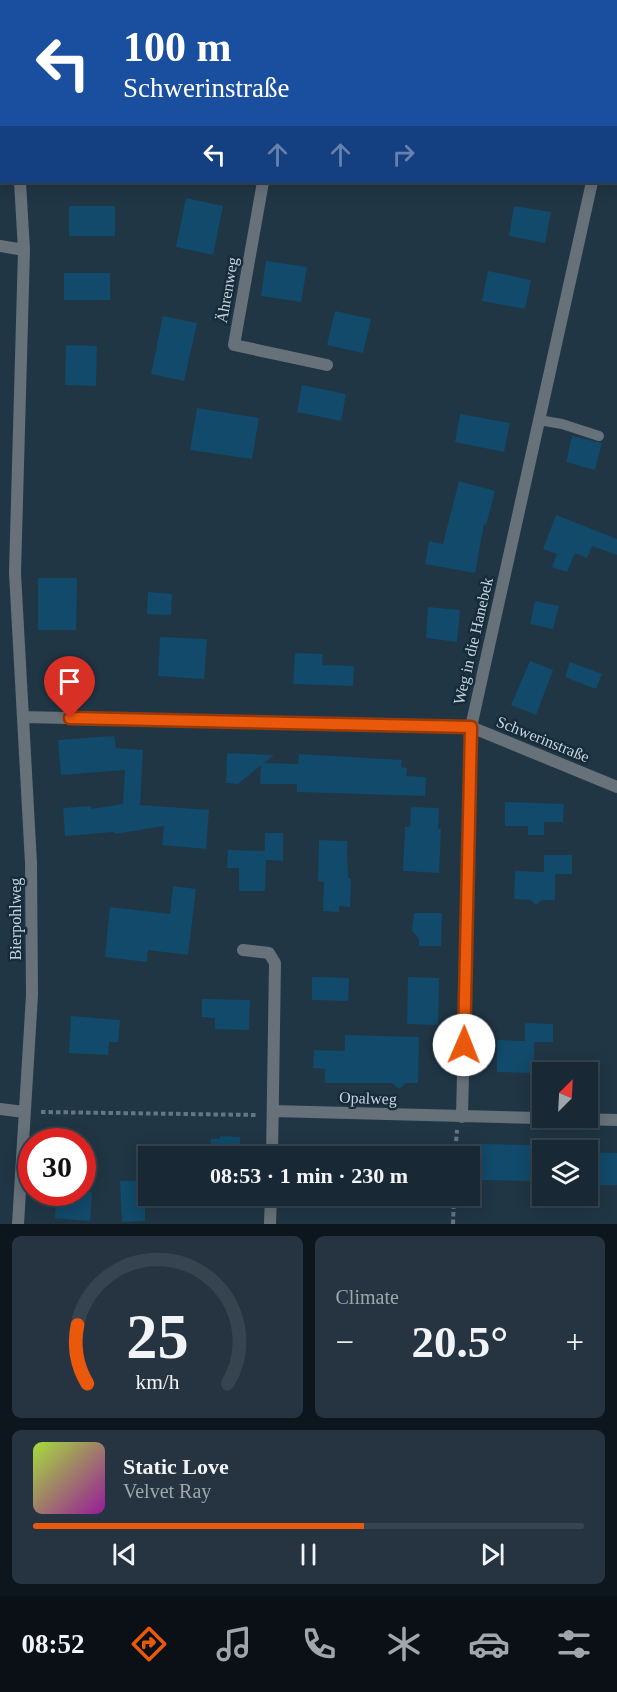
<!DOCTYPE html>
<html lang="en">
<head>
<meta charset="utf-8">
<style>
	body { margin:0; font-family:"Times New Roman",serif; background:#253440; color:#f1f3f6; height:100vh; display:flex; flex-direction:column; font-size:22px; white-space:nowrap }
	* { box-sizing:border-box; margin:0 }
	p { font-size:20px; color:#9fa6ac }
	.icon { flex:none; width:33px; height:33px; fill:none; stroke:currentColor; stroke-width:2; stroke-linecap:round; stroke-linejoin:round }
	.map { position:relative; height:1224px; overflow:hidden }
	.side { display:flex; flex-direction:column; gap:12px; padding:12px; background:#0d161d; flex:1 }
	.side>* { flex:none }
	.hud { position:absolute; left:0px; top:0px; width:618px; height:183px; box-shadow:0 3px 15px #0003,0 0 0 2px #36444f; background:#1a4fa0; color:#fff; overflow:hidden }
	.needle { width:39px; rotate:24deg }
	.fabs { position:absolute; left:532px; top:1062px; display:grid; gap:12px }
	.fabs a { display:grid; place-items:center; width:66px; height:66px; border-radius:0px; background:#182834; box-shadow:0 3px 15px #0003,0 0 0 2px #36444f; font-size:30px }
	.speed { position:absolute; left:18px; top:1128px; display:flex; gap:12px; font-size:30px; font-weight:700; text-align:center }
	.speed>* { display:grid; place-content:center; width:78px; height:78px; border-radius:50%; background:#182834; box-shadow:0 3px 15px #0003,0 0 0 2px #36444f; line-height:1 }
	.speed .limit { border:9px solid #d22; background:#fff; color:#111 }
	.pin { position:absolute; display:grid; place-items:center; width:51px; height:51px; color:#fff; margin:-62px -26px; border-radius:50% 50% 50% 0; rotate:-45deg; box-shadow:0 0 6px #0007 }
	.pin .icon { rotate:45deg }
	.me { position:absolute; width:66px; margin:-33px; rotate:1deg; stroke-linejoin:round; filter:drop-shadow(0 0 4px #0008) }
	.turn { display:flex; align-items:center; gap:21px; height:126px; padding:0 24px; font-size:27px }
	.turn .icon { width:78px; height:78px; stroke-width:2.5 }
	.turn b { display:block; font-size:42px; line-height:51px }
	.lanes { display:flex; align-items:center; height:57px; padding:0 24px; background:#0003; justify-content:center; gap:30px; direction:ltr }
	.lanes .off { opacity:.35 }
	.big { font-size:45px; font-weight:700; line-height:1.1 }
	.side .widget { flex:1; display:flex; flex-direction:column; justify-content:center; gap:9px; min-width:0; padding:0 21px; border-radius:9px; background:#253440 }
	.side .dial { align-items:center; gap:0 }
	.dial svg { height:156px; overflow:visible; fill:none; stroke:#36444f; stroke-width:7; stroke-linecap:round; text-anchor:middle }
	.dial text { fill:#f1f3f6; stroke:none }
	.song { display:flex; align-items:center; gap:18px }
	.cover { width:72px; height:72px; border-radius:9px; background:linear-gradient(135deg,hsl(80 70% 55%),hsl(300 70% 35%)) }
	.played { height:6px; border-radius:3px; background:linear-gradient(90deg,#ea580c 60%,#36444f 60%) }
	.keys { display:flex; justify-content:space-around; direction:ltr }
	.heat { display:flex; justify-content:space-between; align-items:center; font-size:33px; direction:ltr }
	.side .tiles { flex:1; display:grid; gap:12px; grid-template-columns:1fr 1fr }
	.widget:last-child { grid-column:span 2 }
	.trip { position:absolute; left:138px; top:1146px; width:342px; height:60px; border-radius:0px; background:#182834; box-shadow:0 3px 15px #0003,0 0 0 2px #36444f; font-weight:700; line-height:60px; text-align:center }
	.dock { display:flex; height:96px; justify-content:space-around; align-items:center; background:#0a1015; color:#9fa6ac }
	.dock .icon { width:42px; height:42px }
	.dock .on { color:#ea580c }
	.dock b { font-size:27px; color:#f1f3f6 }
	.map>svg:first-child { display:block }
	.building { fill:#114a6a }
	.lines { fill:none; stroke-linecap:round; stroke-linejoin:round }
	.path { stroke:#637682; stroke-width:4; stroke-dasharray:4.5 3; stroke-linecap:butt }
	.lane { stroke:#677179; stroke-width:10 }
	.street { stroke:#677179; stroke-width:12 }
	.route-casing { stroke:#983908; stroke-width:15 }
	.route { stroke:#ea580c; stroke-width:10 }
	.labels { text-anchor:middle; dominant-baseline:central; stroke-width:5; stroke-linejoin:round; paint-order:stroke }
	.street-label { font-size:16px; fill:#c8d5de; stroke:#162c3a }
</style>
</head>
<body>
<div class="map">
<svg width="617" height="1224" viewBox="0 0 617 1224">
	<rect width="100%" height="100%" fill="#203645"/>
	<path class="building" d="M 186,198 L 223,206 L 213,255 L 176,247 Z
		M 69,206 L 115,206 L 115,236 L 69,236 Z
		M 514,206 L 551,212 L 545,243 L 509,236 Z
		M 266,261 L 307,267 L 301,302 L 261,296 Z
		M 488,271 L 531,280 L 525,309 L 482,301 Z
		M 64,273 L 110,273 L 110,300 L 64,300 Z
		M 335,311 L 371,319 L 363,353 L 327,345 Z
		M 163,316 L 197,323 L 184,381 L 151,374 Z
		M 66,345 L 97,346 L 96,386 L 65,385 Z
		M 302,385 L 346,394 L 341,421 L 297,412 Z
		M 197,408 L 259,418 L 252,459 L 190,450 Z
		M 460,414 L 510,423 L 504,452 L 455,442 Z
		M 572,436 L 602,443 L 595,470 L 566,462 Z
		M 459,481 L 495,491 L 486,525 L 484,524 L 475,573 L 425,564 L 429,541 L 443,544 Z
		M 556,515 L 617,539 L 617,555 L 592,546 L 587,558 L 575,553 L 567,572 L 552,567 L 557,554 L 543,549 Z
		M 38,578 L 77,578 L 76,630 L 38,630 Z
		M 148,592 L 172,594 L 171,615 L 147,614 Z
		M 535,601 L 559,606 L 553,629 L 530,624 Z
		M 428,607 L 460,610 L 457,642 L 426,638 Z
		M 160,637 L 207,639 L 204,679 L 158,676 Z
		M 295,653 L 323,654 L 322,665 L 354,666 L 353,686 L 293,684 Z
		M 530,661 L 553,670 L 536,715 L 511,705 Z
		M 570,662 L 602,674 L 596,689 L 565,677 Z
		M 114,736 L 116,748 L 143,750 L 140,805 L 209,810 L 206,849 L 162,845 L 164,826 L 115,834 L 114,832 L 65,836 L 63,808 L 91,806 L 91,809 L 123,804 L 125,770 L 61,775 L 58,740 Z
		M 227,753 L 274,755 L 264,763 L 298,764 L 299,754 L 402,760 L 401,767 L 407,768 L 406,776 L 426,777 L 425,796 L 297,792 L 297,784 L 260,784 L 261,765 L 238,784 L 226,783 Z
		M 505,802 L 564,804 L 563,822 L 544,822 L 544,835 L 528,835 L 528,826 L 505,826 Z
		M 411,807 L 439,808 L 438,829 L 441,829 L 439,873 L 403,871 L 405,827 L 410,827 Z
		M 265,833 L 283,833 L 283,861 L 266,860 L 265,891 L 239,891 L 239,868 L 227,868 L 228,850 L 265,851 Z
		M 319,840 L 347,841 L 348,878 L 351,879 L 350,907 L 339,906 L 339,912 L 323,911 L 324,882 L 318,881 Z
		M 544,855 L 572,855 L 572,874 L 555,874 L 555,900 L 542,900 L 536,905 L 530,900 L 514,899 L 515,871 L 544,872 Z
		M 173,886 L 196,889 L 188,955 L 148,950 L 147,962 L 105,957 L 110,907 L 170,914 Z
		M 414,913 L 442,913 L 441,946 L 419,946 L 419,939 L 412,931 Z
		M 312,977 L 349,978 L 348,1001 L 312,1000 Z
		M 408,977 L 439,978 L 438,1025 L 407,1024 Z
		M 202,999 L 250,1000 L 249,1030 L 215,1029 L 215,1018 L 202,1017 Z
		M 71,1016 L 120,1020 L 118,1042 L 109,1042 L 108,1055 L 69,1053 Z
		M 525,1023 L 553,1024 L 553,1042 L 534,1042 L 534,1073 L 497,1072 L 497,1040 L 525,1041 Z
		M 345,1035 L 419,1037 L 418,1083 L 406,1083 L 399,1089 L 392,1083 L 325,1083 L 325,1069 L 313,1068 L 314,1050 L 345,1051 Z
		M 220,1136 L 240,1137 L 240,1156 L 211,1156 L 211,1139 L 220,1139 Z
		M 479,1144 L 532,1145 L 531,1181 L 480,1180 Z
		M 588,1152 L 617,1153 L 617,1185 L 588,1185 Z
		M 120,1181 L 141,1181 L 141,1198 L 145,1198 L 145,1221 L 122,1222 Z
		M 57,1192 L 92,1192 L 90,1221 L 55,1218 Z"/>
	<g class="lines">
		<path class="path" d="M 41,1112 L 258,1115
			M 455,1156 L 457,1130
			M 453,1224 L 454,1196"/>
		<path class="lane" d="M 539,420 L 562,424 L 599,436"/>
		<path class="street" d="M 9,0 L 9,2
			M 616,94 L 617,93
			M 263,182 L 234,345 L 327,365
			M 0,246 L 24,250
			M 23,717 L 471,727 L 617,787
			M 243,950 L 269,953 L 275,963 L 272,1156
			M 0,1109 L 24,1112
			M 273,1111 L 617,1120
			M 462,1117 L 471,727 L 592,182
			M 18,1224 L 32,995 L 31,863 L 15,573 L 24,250 L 20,182
			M 270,1224 L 271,1196"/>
	</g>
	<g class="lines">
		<g class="route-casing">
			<path id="route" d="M 70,718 L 471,727 L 464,1045"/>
		</g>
		<use href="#route" class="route"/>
	</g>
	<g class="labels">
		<g class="street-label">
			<text transform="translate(227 290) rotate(-80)">Ährenweg</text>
			<text transform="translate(473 641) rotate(-77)">Weg in die Hanebek</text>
			<text transform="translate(543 739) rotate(22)">Schwerinstraße</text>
			<text transform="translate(15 919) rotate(-90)">Bierpohlweg</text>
			<text transform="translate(368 1098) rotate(2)">Opalweg</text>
		</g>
	</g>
</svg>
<div class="fabs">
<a><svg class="needle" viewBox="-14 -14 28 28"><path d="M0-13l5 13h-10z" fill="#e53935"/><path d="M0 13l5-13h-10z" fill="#9fa6ac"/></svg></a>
<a><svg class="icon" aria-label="layers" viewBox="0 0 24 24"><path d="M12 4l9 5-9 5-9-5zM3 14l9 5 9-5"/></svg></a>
</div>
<div class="speed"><div class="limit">30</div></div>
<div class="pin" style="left:70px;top:718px;background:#d93025"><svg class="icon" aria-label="arrive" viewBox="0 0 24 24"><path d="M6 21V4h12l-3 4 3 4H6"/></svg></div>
<svg class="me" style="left:464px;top:1045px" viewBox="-20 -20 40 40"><circle r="19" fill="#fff"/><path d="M0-13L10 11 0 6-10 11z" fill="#ea580c"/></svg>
<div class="trip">08:53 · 1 min · 230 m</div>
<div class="hud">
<div class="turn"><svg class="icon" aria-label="left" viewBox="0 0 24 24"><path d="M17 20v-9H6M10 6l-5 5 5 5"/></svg><div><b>100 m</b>Schwerinstraße</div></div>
<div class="lanes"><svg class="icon" aria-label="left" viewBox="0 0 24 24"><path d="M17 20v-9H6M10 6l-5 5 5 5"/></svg><svg class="icon off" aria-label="ahead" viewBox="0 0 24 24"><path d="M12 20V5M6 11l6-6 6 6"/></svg><svg class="icon off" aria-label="ahead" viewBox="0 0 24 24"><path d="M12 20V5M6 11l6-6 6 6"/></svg><svg class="icon off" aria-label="right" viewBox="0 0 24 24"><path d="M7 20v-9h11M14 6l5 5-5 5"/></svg></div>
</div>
</div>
<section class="side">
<div class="tiles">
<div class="widget dial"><svg viewBox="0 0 100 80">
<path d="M14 69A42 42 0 1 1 86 69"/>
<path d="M14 69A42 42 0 0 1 9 39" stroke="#ea580c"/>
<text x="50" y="56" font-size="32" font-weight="700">25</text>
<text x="50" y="72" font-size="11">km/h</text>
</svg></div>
<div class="widget"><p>Climate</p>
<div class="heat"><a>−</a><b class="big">20.5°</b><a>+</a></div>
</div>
<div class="widget">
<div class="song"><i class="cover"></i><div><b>Static Love</b><p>Velvet Ray</p></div></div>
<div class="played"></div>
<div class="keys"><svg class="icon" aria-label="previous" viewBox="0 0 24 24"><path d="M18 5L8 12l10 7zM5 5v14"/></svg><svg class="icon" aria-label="pause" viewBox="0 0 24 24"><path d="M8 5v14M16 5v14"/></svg><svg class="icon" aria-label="next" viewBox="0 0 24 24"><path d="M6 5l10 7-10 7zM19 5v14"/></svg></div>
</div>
</div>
</section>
<nav class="dock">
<b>08:52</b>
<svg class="icon on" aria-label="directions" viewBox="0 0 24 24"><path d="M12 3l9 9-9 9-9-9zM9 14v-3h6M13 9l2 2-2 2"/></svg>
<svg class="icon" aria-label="music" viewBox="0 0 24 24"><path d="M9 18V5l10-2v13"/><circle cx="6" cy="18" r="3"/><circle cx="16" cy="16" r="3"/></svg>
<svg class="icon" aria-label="phone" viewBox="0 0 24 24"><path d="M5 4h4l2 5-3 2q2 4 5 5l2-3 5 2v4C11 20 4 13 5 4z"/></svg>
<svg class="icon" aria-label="climate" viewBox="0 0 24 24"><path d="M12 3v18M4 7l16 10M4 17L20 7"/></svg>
<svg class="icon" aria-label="car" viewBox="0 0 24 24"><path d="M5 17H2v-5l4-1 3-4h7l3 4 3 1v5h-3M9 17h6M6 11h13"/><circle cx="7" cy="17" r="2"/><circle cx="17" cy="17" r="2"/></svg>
<svg class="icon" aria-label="filters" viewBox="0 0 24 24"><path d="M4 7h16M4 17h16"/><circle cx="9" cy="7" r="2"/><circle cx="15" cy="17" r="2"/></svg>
</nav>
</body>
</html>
